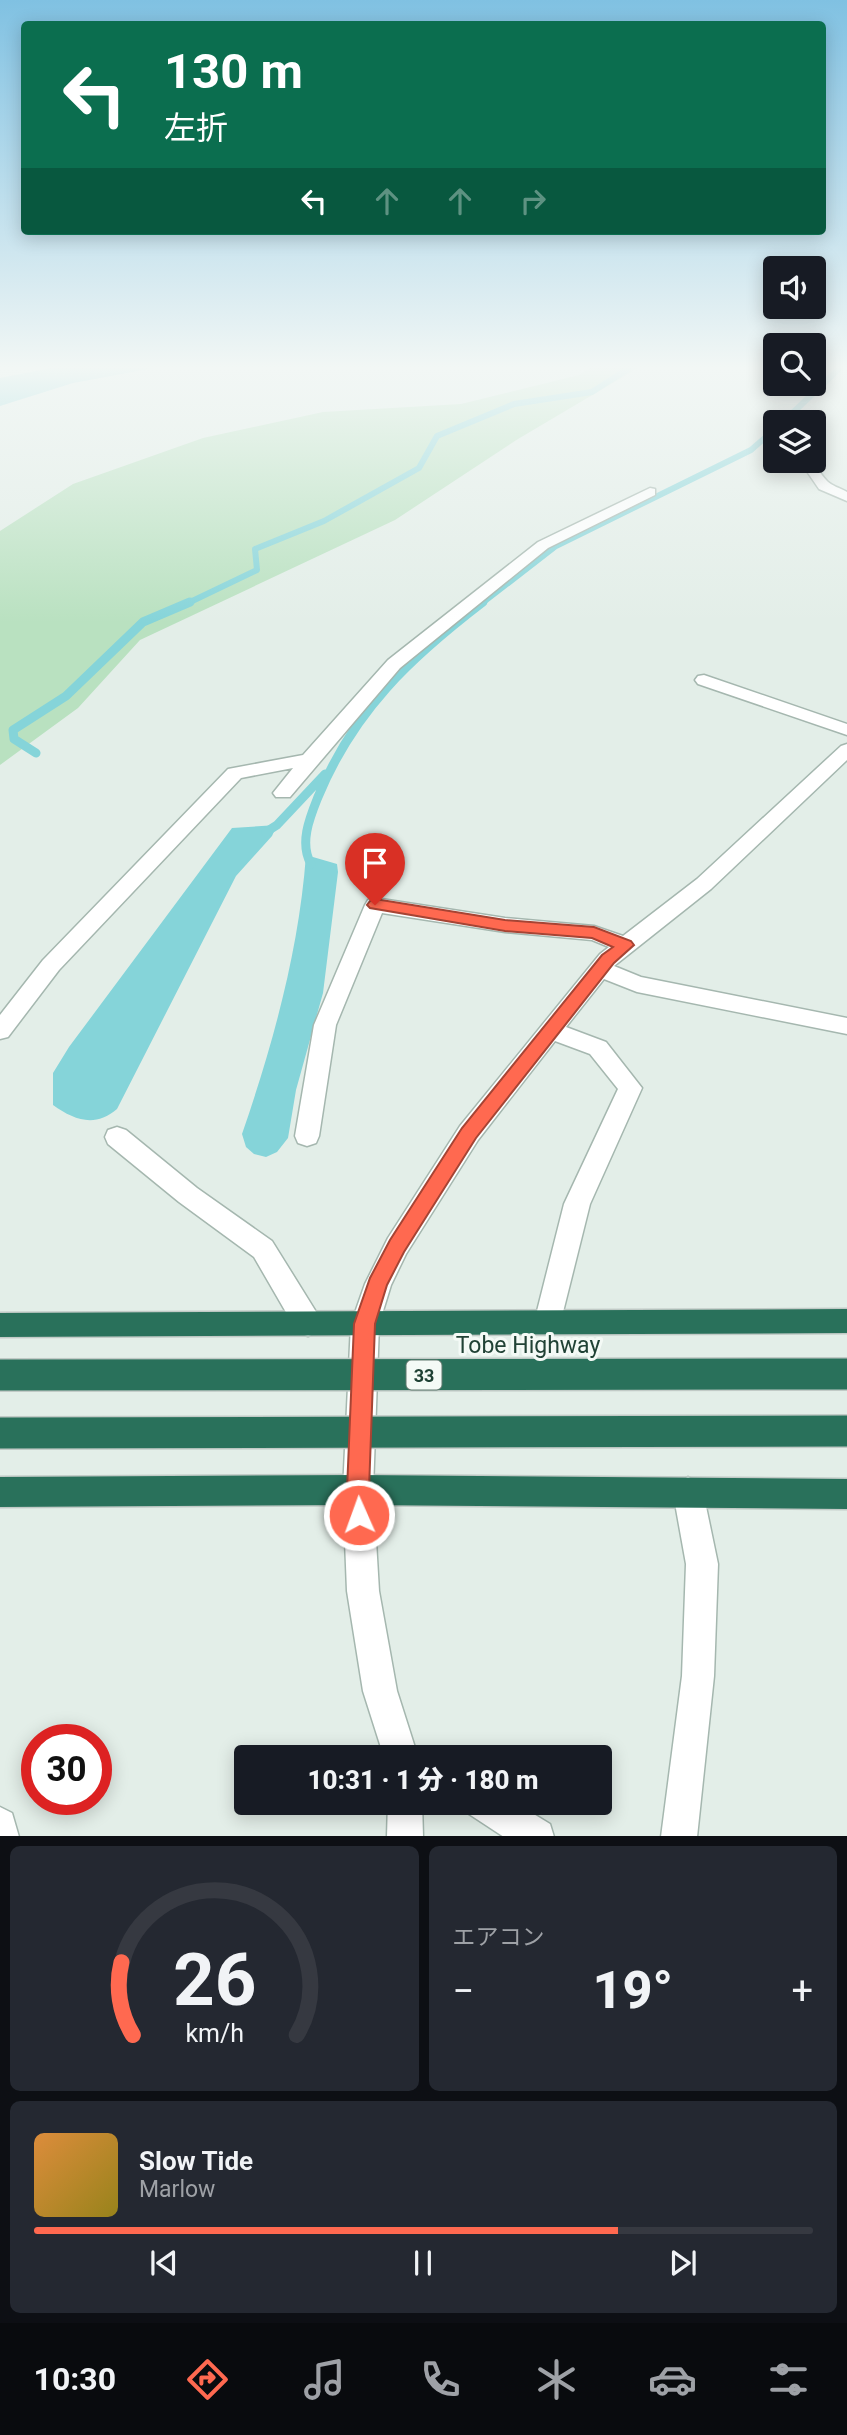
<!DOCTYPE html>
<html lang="ja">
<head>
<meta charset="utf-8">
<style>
	body { margin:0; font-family:Roboto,"Noto Sans JP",sans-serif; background:#242831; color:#f1f3f6; height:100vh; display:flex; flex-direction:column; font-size:26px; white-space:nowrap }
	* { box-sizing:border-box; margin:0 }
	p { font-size:23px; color:#9ea1a6 }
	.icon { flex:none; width:38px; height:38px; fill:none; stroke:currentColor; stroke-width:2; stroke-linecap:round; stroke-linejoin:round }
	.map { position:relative; height:1836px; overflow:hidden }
	.sheet { display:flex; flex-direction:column; gap:10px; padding:10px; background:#0d0f14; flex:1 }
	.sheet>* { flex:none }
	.guide { position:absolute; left:21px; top:21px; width:805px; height:214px; border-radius:7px; box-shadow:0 4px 18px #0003; background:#0b6e4f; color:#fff; overflow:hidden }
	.fabs { position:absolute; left:763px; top:256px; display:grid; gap:14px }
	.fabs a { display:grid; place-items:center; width:63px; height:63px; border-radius:7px; background:#171b24; box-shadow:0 4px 18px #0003; font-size:35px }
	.speed { position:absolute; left:21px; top:1724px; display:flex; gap:14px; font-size:35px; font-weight:700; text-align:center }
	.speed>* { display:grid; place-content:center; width:91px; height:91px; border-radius:50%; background:#171b24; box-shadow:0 4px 18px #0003; line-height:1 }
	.speed .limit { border:10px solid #d22; background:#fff; color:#111 }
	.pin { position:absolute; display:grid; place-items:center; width:60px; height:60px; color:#fff; margin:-72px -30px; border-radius:50% 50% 50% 0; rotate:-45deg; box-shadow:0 0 7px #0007 }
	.pin .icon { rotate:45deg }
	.me { position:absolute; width:77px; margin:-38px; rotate:358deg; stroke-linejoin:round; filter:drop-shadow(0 0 5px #0008) }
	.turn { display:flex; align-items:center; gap:24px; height:147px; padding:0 28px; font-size:32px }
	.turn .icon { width:91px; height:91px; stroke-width:2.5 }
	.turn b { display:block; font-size:49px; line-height:60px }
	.lanes { display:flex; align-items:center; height:66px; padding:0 28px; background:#0003; justify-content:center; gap:35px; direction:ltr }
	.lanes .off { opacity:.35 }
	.big { font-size:52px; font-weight:800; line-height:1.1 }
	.sheet .widget { flex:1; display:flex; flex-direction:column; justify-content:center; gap:10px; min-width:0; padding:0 24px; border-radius:10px; background:#242831 }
	.sheet .dial { align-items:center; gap:0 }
	.dial svg { height:182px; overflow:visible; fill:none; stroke:#363941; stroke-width:7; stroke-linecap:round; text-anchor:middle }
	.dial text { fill:#f1f3f6; stroke:none }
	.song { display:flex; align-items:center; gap:21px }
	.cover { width:84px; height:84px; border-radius:10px; background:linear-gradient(135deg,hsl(30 70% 55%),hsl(50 70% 35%)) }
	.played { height:7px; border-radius:4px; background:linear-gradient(90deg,#ff6950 75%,#363941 75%) }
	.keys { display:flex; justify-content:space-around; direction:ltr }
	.heat { display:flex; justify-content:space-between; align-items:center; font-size:38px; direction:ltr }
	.sheet .tiles { flex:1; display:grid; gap:10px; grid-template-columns:1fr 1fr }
	.widget:last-child { grid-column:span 2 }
	.trip { position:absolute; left:234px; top:1745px; width:378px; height:70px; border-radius:7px; background:#171b24; box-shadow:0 4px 18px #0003; font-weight:800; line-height:70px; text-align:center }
	.tabs { display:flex; height:112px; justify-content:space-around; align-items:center; background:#090b0e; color:#9ea1a6 }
	.tabs .icon { width:49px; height:49px }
	.tabs .selected { color:#ff6950 }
	.tabs b { font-size:32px; color:#f1f3f6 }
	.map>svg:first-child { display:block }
	.green { fill:#b9e1c0 }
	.water { fill:#85d4d9 }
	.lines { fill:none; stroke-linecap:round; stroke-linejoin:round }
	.stream-far1 { stroke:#85d4d9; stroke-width:6 }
	.stream { stroke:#85d4d9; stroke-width:9 }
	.street-casing { stroke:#a5b7af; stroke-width:3 }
	.highway-casing { stroke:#c1cac6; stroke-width:3 }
	.street { fill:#fff; fill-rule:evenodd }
	.highway { fill:#29715b; fill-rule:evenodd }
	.highway-bridge-casing { stroke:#c1cac6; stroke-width:34; stroke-linecap:butt }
	.highway-bridge { stroke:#29715b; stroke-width:31 }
	.route { fill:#ff6950; stroke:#a64434; stroke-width:2 }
	.labels { text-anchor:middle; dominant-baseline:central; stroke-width:6; stroke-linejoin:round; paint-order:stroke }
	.shield { fill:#f4faf6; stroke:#60796f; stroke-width:2 }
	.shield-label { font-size:18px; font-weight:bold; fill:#204235 }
	.near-street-label { font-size:23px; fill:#204235; stroke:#f4faf6 }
</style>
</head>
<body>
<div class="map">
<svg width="847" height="1837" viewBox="0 0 847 1837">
	<rect width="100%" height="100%" fill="#e3eee8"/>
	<path class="green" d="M 594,365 L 643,365 L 518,439 L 395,520 L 140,640 L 78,708 L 0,765 L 0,531 L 73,484 L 203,438 L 323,412 L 461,404 L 579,375 Z"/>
	<path class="water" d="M 67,365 L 170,365 L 73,383 L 0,406 L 0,378 Z
		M 277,825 L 272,836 L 236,876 L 117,1109 C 95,1128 74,1120 53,1105 L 53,1073 L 69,1047 L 232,828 Z
		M 306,855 L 337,864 L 338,872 L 323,993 L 296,1090 L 288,1138 L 277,1152 L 266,1157 L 254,1154 L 246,1147 L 242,1134 C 273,1044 299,950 306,855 Z"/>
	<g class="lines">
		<path class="stream-far1" d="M 783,422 L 843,365
			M 186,604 L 257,570 L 255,549 L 324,521 L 419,468 L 437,436 L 514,404 L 592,392 L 634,365
			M 481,604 L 556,546 L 751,450 L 775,429"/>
		<path class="stream" d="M 36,753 L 14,739 L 13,730 L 66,696 L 143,622 L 190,602
			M 266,832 L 277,825 L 325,774
			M 311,864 C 299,843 310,817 318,797 C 354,710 410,658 483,602"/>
		<g class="street-casing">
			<path id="street" d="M 791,460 C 817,460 812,464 827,481 C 832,486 840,488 847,492 L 847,501 L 819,489 L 806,470 Z
				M 650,488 L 655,489 L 655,495 L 548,548 L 400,668 L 290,797 L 276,797 L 273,793 L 293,768 L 241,778 L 59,970 L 8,1037 L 0,1039 L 0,1015 L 43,960 L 228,769 L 303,755 L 388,660 L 538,542 Z
				M 704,675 L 847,724 L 847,735 L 698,684 L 695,680 L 698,676 Z
				M 847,744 L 847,760 L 711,889 L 614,966 L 641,977 L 847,1018 L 847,1034 L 637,992 L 604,979 L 566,1027 L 606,1042 L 642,1088 L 590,1204 L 558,1332 L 548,1335 L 538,1332 L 534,1323 L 564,1204 L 618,1089 L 590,1054 L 555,1041 L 478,1140 L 406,1254 L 391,1285 L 379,1324 L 373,1490 L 379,1591 L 397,1691 L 418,1757 L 384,1757 L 363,1691 L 347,1591 L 343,1490 L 351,1324 L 365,1284 L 388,1238 L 460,1126 L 600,954 L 609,947 L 592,940 L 505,932 L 382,913 L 336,1025 L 319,1136 L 316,1143 L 307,1146 L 298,1143 L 295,1136 L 314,1025 L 365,905 L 368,900 L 375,898 L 505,918 L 594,926 L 623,936 L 697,879 L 841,746 Z
				M 117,1127 L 126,1130 L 197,1188 L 272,1241 L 318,1315 L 322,1324 L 318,1333 L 308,1336 L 298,1333 L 254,1257 L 179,1202 L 108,1144 L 105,1137 L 108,1130 Z
				M 688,1477 L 699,1482 L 703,1492 L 718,1564 L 714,1676 L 697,1837 L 661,1837 L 682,1676 L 686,1564 L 673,1492 L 677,1482 Z
				M 388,1802 L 422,1802 L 423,1837 L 387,1837 Z
				M 464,1802 L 514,1802 L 550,1824 L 554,1837 L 504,1837 L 469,1814 Z
				M 0,1807 L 12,1813 L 19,1837 L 0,1837 Z"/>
		</g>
		<g class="highway-casing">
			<path id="highway" d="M 847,1309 L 847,1333 L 0,1337 L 0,1313 Z
				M 358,1475 L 847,1479 L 847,1509 L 358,1505 L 0,1507 L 0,1477 Z"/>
		</g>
		<use href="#street" class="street"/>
		<use href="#highway" class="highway"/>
		<g class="highway-bridge-casing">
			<path id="highway-bridge" d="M 0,1375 L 847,1374
				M 0,1433 L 847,1431"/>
		</g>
		<use href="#highway-bridge" class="highway-bridge"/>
	</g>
	<linearGradient id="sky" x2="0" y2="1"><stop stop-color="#80c1e2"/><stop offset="0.59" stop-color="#f2f7f5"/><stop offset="1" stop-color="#f2f7f5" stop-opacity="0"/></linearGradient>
	<rect width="847" height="623" fill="url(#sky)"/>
	<path class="route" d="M 375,899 L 505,920 L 594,927 L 631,941 L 634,945 L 614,963 L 476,1138 L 404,1252 L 387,1285 L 375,1324 L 369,1490 L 371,1515 L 367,1523 L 359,1527 L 351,1523 L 348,1515 L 347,1490 L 354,1324 L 370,1278 L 390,1240 L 462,1128 L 602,955 L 613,947 L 592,938 L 505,931 L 370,908 L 367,905 L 370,901 Z"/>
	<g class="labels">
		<rect class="shield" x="406.5" y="1360.5" width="35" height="29" rx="5"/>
		<g class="shield-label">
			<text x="424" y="1375">33</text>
		</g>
		<g class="near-street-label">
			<text x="528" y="1345">Tobe Highway</text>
		</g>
	</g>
</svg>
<div class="fabs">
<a><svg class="icon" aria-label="sound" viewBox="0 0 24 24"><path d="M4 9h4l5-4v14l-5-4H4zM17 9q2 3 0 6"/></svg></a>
<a><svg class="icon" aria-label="search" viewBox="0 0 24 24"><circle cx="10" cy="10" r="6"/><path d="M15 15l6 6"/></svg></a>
<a><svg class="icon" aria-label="layers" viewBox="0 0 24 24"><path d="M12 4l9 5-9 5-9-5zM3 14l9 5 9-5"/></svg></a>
</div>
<div class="speed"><div class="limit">30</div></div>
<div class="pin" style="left:375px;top:905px;background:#d93025"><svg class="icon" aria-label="arrive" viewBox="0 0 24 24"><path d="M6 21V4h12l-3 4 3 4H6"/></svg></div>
<svg class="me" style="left:359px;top:1515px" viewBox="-20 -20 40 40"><circle r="17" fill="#ff6950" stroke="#fff" stroke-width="3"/><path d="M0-11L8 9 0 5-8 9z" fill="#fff"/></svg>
<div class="trip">10:31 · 1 分 · 180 m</div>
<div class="guide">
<div class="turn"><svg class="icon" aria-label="left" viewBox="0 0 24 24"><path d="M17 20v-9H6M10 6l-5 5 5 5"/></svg><div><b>130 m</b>左折</div></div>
<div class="lanes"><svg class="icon" aria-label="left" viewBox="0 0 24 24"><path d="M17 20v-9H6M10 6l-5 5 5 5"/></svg><svg class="icon off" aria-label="ahead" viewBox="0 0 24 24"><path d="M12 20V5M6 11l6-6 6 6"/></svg><svg class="icon off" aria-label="ahead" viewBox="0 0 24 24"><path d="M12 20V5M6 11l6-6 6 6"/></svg><svg class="icon off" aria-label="right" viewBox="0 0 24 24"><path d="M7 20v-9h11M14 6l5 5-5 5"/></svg></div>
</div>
</div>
<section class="sheet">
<div class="tiles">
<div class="widget dial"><svg viewBox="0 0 100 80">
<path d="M14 69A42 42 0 1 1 86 69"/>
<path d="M14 69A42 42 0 0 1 9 37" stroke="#ff6950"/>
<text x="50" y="56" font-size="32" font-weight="700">26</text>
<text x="50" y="72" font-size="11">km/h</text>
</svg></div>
<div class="widget"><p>エアコン</p>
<div class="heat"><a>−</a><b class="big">19°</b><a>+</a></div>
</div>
<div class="widget">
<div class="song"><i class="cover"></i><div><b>Slow Tide</b><p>Marlow</p></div></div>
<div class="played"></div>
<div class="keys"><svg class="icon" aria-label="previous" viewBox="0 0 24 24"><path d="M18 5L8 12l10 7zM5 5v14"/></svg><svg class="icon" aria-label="pause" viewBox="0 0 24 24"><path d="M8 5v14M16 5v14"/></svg><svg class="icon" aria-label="next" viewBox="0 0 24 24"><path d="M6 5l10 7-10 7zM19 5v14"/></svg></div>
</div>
</div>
</section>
<nav class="tabs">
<b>10:30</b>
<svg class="icon selected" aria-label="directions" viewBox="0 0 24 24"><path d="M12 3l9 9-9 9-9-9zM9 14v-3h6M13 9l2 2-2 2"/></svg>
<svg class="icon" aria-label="music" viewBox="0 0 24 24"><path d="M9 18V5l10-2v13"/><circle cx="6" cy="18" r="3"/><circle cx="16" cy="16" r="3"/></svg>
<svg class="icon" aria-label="phone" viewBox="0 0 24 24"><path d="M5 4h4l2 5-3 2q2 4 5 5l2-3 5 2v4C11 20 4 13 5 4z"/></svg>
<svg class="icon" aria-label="climate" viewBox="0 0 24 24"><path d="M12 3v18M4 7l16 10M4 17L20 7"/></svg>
<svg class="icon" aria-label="car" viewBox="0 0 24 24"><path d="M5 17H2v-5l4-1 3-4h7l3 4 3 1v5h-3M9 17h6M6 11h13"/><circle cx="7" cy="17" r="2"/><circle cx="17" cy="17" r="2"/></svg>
<svg class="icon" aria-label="filters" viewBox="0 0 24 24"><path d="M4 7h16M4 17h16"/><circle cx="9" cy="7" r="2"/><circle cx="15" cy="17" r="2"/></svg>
</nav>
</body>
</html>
